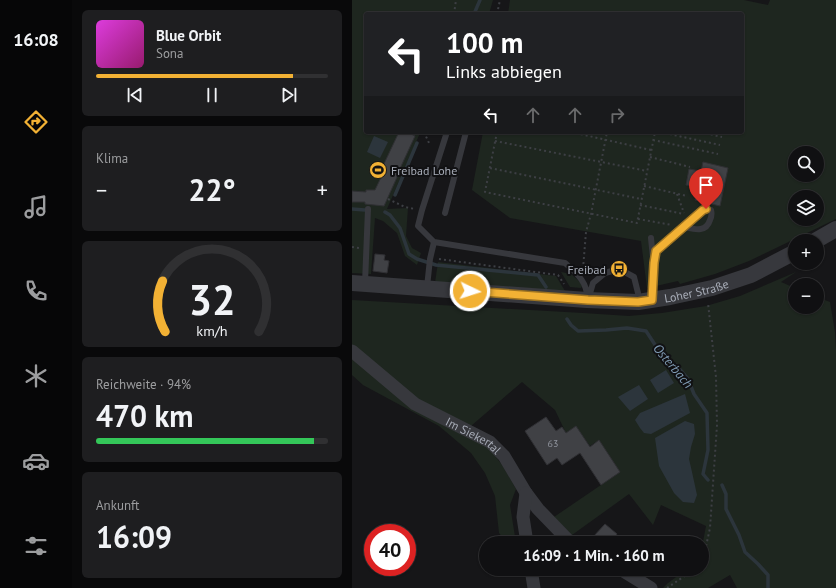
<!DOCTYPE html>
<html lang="de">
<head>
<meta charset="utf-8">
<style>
	body { margin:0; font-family:"PT Sans",sans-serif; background:#1e1e20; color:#f1f3f6; height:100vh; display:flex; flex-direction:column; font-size:15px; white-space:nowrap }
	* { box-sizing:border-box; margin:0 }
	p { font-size:13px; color:#9c9d9f }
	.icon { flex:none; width:22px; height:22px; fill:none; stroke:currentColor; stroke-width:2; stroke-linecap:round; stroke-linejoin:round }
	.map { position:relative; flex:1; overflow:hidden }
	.panel { display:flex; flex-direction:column; gap:10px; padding:10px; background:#09090a; width:280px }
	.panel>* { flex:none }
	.guide { position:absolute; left:12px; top:12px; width:380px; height:122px; border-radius:4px; box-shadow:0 1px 3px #0004,0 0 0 1px #303032; background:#202124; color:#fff; overflow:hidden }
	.buttons { position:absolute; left:436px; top:146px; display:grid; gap:8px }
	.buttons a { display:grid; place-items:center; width:36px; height:36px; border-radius:50%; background:#101012; box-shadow:0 1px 3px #0004,0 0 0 1px #303032; font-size:20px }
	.speed { position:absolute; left:12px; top:524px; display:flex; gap:8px; font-size:20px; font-weight:700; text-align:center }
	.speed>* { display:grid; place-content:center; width:52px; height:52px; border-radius:50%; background:#101012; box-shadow:0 1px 3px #0004,0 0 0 1px #303032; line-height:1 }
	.speed .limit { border:6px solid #d22; background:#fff; color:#111 }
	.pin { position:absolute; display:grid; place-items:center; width:34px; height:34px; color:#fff; margin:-41px -17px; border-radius:50% 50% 50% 0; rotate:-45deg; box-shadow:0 0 4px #0007 }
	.pin .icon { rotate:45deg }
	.me { position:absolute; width:44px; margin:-22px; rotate:94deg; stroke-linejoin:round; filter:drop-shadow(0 0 3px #0008) }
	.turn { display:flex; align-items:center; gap:14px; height:84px; padding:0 16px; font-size:18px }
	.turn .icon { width:52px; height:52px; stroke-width:2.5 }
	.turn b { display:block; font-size:28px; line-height:34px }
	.lanes { display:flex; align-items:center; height:38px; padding:0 16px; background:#0003; justify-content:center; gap:20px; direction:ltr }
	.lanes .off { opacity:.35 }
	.big { font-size:30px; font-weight:700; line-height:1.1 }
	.panel .card { flex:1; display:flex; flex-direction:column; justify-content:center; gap:6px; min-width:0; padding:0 14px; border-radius:6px; background:#1e1e20 }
	.panel .dial { align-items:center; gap:0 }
	.dial svg { height:104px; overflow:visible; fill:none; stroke:#303032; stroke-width:7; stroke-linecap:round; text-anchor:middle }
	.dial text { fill:#f1f3f6; stroke:none }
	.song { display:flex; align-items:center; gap:12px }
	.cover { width:48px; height:48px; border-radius:6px; background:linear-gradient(135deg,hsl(300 70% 55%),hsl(320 70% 35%)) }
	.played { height:4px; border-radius:2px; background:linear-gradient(90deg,#f2b134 85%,#303032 85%) }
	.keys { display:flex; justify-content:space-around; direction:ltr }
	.heat { display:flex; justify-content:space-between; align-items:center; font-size:22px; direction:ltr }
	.charge { height:6px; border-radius:3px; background:linear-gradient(90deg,#34c759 94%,#303032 0) }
	.trip { position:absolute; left:127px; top:536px; width:230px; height:40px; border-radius:20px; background:#101012; box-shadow:0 1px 3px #0004,0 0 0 1px #303032; font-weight:700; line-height:40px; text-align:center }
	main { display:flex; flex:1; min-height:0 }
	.dock { display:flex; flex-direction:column; width:72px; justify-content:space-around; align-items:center; background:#060607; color:#9c9d9f }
	.dock .icon { width:28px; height:28px }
	.dock .selected { color:#f2b134 }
	.dock b { font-size:18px; color:#f1f3f6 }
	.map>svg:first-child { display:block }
	.green { fill:#1e261f; fill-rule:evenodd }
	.water { fill:#2c353c }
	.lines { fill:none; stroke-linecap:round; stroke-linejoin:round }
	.stream { stroke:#2c353c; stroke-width:3.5 }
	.building { fill:#404145; stroke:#303034 }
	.path { stroke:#3d3f44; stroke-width:2; stroke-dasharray:2 3; stroke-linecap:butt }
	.service { stroke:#37383d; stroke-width:6 }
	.minor { stroke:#37383d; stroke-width:13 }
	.tertiary { stroke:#37383d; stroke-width:16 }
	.route-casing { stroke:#9d7322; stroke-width:10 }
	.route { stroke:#f2b134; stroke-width:7 }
	.labels { text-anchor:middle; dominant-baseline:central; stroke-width:4; stroke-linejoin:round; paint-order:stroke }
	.number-label { font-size:10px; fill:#8e929b }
	.poi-label { font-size:12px; fill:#a8adb8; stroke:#111113; text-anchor:start }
	.street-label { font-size:12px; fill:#a8adb8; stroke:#111113 }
	.water-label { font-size:13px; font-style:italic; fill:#7f9bb3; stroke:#111113 }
</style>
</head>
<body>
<main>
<nav class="dock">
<b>16:08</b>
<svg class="icon selected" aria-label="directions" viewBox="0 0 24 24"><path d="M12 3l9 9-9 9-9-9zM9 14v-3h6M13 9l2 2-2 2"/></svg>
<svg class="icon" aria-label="music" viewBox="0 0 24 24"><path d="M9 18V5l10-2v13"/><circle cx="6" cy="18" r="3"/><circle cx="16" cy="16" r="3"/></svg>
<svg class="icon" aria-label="phone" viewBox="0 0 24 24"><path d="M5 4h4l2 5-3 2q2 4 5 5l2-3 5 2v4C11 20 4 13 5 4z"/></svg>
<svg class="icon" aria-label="climate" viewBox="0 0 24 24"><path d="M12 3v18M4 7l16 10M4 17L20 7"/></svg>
<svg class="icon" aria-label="car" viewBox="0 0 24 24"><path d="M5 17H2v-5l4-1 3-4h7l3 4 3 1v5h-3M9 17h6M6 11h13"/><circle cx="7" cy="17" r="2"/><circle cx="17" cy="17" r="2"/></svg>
<svg class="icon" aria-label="filters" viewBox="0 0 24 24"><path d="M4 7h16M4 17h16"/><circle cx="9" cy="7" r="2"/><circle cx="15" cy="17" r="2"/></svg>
</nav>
<section class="panel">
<div class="card">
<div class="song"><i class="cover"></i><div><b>Blue Orbit</b><p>Sona</p></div></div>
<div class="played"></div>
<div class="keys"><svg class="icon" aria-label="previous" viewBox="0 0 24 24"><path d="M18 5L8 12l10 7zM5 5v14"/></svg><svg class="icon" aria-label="pause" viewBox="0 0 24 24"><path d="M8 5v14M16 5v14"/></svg><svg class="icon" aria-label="next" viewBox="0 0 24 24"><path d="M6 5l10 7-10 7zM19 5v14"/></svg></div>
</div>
<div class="card"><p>Klima</p>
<div class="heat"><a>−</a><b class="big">22°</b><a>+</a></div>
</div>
<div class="card dial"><svg viewBox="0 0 100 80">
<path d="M14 69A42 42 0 1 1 86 69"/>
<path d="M14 69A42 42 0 0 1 12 30" stroke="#f2b134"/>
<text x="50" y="56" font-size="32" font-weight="700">32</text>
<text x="50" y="72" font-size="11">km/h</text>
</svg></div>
<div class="card"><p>Reichweite · 94%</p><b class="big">470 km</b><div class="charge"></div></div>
<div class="card"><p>Ankunft</p><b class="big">16:09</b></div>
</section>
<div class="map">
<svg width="484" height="588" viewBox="0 0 484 588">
	<rect width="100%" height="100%" fill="#161618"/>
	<path class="green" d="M 0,0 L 141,0 L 137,14 L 14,14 L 14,132 L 66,132 L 68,133 L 35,209 L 56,208 L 54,236 L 60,248 L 69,253 L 65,265 L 53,256 L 45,233 L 31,221 L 23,218 L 19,274 L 0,273 Z
		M 158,0 L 392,0 L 416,5 L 418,0 L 484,0 L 484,219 L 397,261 L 363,274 L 328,284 L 326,281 L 295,288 L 289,241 L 158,218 L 120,190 L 131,132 L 390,132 L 390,14 L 156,14 ZM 443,153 L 465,153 L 465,175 L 443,175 ZM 443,197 L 465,197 L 465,219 L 443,219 Z
		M 86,262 L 204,276 L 213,291 L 83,283 Z
		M 209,272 L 219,274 L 228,282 L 230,286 L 229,288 L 218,287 Z
		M 444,272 L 429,282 L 443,288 L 443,307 L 465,307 L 465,297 L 478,302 L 483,332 L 484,349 L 484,588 L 385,588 L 378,575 L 356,588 L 311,588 L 316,583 L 335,569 L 350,569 L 350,547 L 354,526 L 309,505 L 301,525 L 277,494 L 220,535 L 202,517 L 268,472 L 247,440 L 238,446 L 224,427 L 214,433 L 203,410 L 170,382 L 119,426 L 151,466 L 164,489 L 158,505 L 164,543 L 155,543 L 147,533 L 143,496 L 133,473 L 119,453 L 87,426 L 11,385 L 0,375 L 0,300 L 231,313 L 277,316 L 310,313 L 354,306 L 388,296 Z"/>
	<path class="water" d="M 22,136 L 36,142 L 28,158 L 15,152 Z
		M 314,370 L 322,383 L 306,393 L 298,380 Z
		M 287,385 L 296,399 L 278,411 L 266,397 Z
		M 333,394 L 338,413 L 299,434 L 292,433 L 288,428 L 283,420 L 288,413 Z
		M 333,421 L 342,424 L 343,434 L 339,447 L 337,459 L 340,472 L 345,495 L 342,503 L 331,502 L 322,493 L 307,466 L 303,438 Z"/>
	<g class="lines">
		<path class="stream" d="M 122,14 L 128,0
			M 43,195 L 65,143
			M 0,209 L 13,210
			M 33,212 L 38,215 L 48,228 L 57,254 L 65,259 L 84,265 L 186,275 L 194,287
			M 215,319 L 219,325 L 226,331 L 254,330 L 275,328 L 294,331 L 313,360 L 324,365 L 336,379 L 342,394 L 355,413 L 356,450 L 351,474 L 356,480
			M 370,485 L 374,494 L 374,509 L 387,535 L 393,552 L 406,564 L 416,575 L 416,588"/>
	</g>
	<path class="building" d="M 47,132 L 55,132 L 63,136 L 45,175 L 46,175 L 32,206 L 13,204 L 13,202 L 0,202 L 0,191 L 14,192 L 14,190 L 23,190 L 33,169 L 30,168 Z
		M 351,162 L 376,168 L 368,206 L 343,200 L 346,187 L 334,185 L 337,169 L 349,171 Z
		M 23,254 L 33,255 L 32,260 L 37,261 L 35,273 L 21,271 Z
		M 194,417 L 204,431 L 210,427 L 214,433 L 224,426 L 238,447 L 247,440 L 268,472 L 249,485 L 228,453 L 210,465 L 205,458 L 195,465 L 173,431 Z
		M 253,524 L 265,534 L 258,543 L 248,543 L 241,537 Z"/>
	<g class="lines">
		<path class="path" d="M 102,14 L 104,0
			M 145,14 L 148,0
			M 188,14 L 192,13 L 198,14
			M 390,53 L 394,54
			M 72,132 L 77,143
			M 145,132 L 133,192 L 285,223 L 303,132
			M 219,132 L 299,150
			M 308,132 L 368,145
			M 349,132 L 370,137
			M 301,140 L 366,154
			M 143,141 L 295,171
			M 298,157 L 338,167
			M 138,168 L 289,199
			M 292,186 L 335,196
			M 325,194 L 332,213
			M 36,199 L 53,207 L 63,209
			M 288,205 L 332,214
			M 286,219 L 320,225
			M 0,247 L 7,248
			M 87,259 L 206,275 L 212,284
			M 231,269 L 234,232 L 239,214 L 255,132
			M 350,555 L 353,551 L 358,528 L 365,425 L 364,377 L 356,303
			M 315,588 L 340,571 L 341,569"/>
		<path class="service" d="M 93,213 L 114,132
			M 299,238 L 301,258
			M 82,242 L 66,226 L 70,210 L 95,132
			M 13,283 L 16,209
			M 75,287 L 78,259 L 82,242 L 213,263 C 224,273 236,282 235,299
			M 237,297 L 241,283 L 253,273 L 267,269 L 282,277 L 286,293 L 286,301
			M 300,298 L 302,263 L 304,251 L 332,227 C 342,229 354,233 358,220 C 360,216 360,214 359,210 L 354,209 L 351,210 L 332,227"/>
		<g class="minor">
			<path id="s1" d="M 0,351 L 63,404 L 138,442 L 152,456 L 158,466 L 174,493 L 186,509 L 216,540 L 221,543"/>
			<path d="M 174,493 L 171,517 L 175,543"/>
			<path d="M 179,569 L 182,588"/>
			<path d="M 268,569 L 299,588"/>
		</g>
		<g class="tertiary">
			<path d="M 463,241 L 484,229"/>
			<path id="s2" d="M 0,283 L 235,300 L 286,302 L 318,297 L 360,288 L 399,275 L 443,252"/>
		</g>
	</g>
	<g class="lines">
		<g class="route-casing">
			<path id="route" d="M 118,291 L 236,300 L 286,302 L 300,300 L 302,263 L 304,251 L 351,210 L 354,209"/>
		</g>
		<use href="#route" class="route"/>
	</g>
	<defs>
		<g id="stadium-disc" transform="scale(0.9)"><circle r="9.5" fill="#f2b134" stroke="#111113"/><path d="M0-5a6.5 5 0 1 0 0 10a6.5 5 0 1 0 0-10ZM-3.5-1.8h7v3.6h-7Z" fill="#111"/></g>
		<g id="bus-disc" transform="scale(0.9)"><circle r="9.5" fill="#f2b134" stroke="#111113"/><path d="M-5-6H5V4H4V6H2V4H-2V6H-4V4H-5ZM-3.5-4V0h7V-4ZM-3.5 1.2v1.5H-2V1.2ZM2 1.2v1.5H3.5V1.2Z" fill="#111"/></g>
	</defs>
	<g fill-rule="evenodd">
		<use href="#stadium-disc" x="26" y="170"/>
		<use href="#bus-disc" x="267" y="269"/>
	</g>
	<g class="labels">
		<g class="number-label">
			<text x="201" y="443">63</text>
		</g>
		<g class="poi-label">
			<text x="39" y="170">Freibad Lohe</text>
			<text x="254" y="269" text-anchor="end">Freibad</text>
		</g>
		<g class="street-label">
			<text stroke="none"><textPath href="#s2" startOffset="346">Loher Straße</textPath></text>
			<text stroke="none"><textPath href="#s1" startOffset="149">Im Siekertal</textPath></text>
		</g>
		<g class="water-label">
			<text transform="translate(321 366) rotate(50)">Osterbach</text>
		</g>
	</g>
</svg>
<div class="buttons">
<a><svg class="icon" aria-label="search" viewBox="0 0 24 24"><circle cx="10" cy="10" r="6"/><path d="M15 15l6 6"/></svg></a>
<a><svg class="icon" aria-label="layers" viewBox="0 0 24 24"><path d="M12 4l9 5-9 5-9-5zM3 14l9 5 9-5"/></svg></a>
<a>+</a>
<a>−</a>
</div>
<div class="speed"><div class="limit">40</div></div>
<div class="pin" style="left:354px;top:209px;background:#d93025"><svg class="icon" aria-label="arrive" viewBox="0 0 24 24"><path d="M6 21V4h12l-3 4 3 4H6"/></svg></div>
<svg class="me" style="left:118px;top:291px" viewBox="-20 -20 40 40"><circle r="17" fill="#f2b134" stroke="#fff" stroke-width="3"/><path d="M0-11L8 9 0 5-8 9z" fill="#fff"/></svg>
<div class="trip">16:09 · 1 Min. · 160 m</div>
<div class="guide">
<div class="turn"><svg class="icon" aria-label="left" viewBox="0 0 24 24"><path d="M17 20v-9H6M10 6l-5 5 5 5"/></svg><div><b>100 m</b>Links abbiegen</div></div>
<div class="lanes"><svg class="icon" aria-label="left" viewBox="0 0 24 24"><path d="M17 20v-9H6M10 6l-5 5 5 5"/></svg><svg class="icon off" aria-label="ahead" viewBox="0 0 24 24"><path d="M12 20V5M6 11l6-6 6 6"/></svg><svg class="icon off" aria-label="ahead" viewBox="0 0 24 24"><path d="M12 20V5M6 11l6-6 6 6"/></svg><svg class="icon off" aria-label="right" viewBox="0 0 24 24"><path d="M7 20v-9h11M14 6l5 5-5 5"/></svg></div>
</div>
</div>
</main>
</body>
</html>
